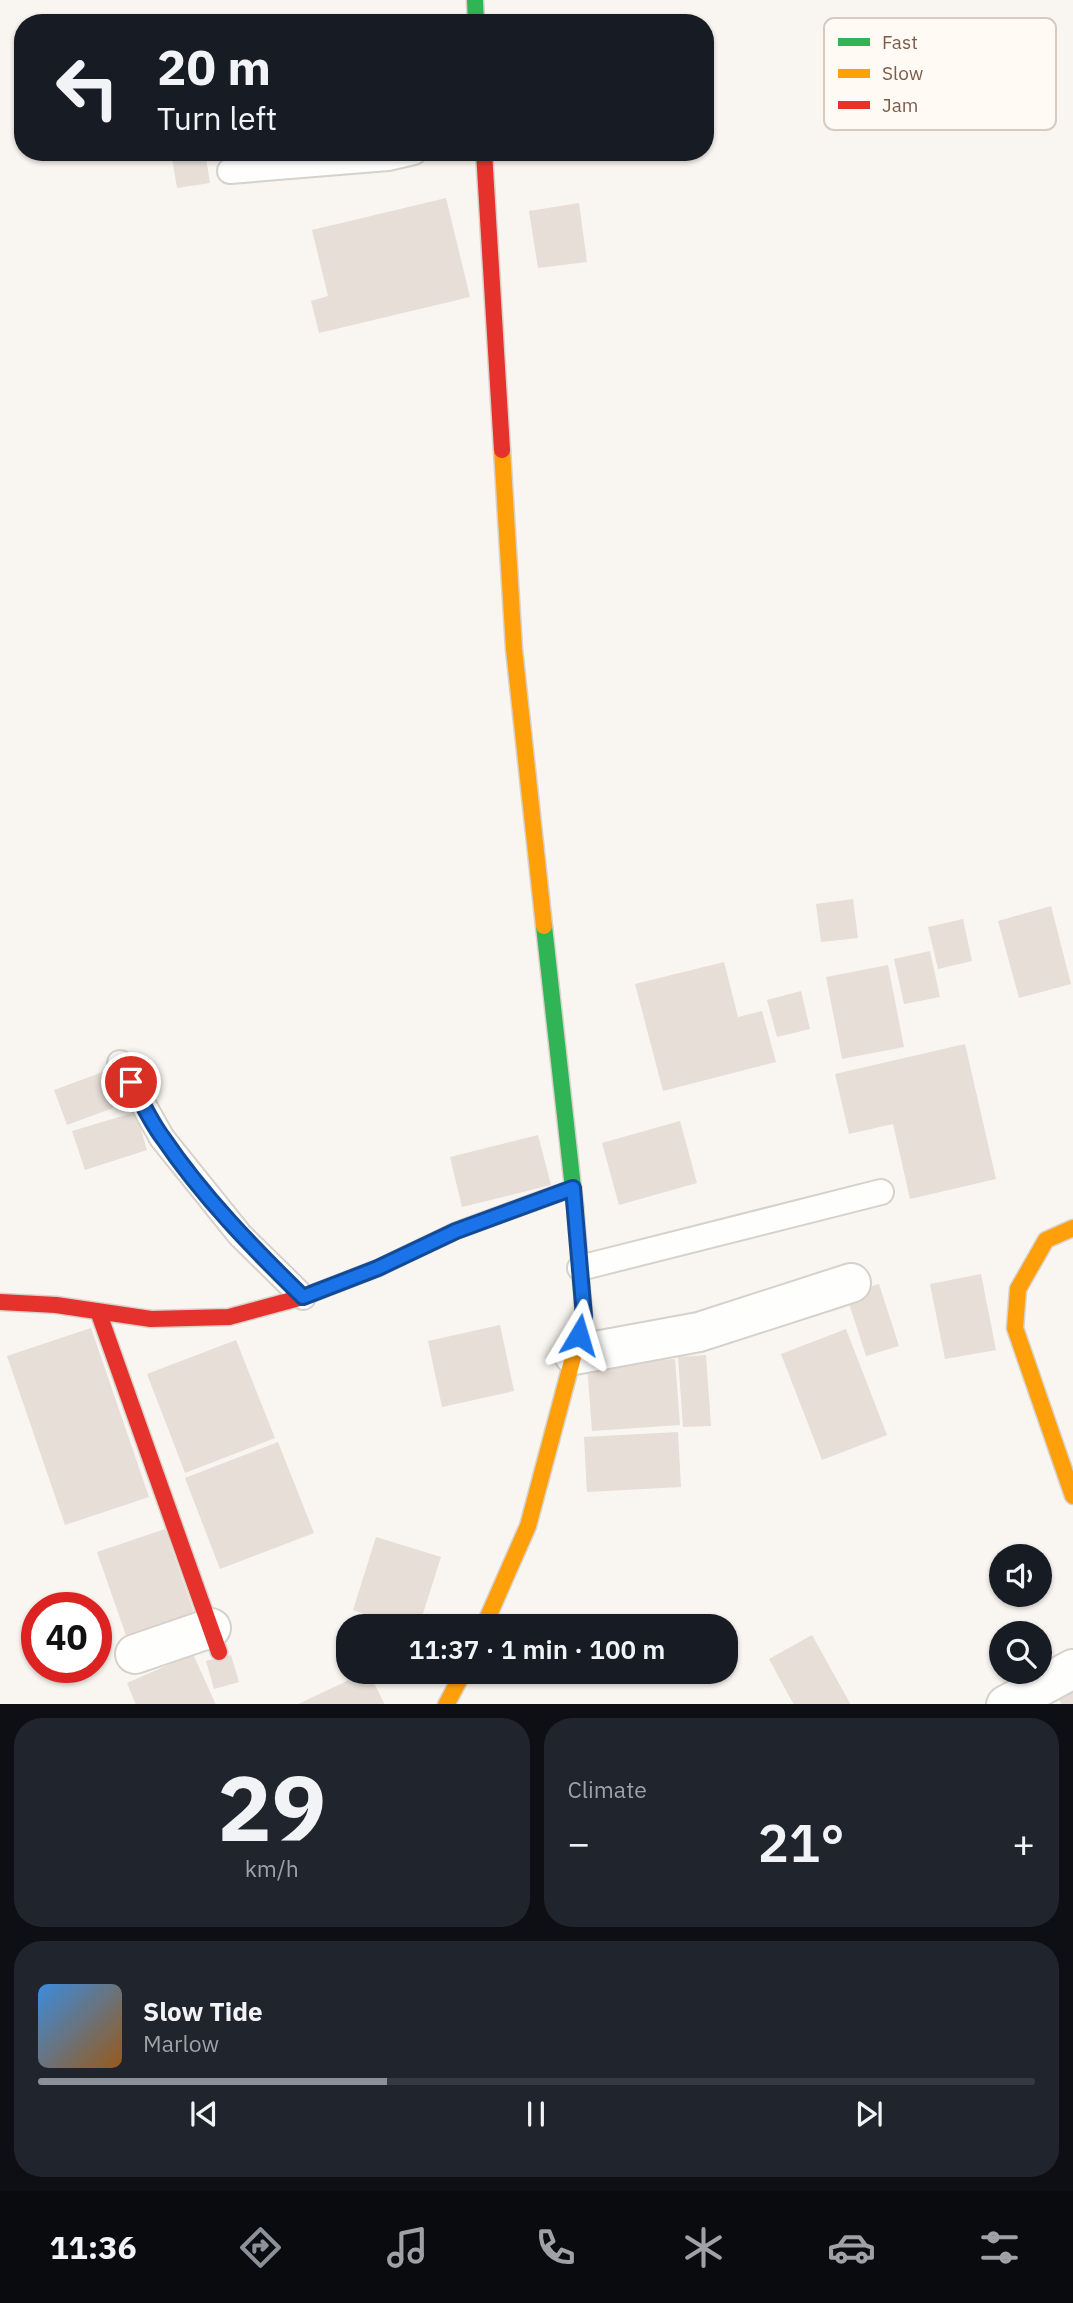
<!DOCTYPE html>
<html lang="en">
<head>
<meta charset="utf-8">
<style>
	body { margin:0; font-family:"IBM Plex Sans",sans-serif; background:#20242c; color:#f1f3f6; height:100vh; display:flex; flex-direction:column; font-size:26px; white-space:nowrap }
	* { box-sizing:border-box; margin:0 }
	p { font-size:23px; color:#9ea1a6 }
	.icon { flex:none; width:38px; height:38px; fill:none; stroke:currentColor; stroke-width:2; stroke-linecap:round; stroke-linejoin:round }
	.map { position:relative; height:1704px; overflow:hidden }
	.panel { display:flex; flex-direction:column; gap:14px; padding:14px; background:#0d0f14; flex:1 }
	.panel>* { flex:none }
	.banner { position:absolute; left:14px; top:14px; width:700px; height:147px; border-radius:28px; box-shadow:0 2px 5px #0004; background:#171b24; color:#f1f3f6; overflow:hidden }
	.controls { position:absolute; left:989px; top:1544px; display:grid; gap:14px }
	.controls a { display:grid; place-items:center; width:63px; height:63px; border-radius:50%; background:#171b24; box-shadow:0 2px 5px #0004; font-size:35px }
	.speed { position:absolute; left:21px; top:1592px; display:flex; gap:14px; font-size:35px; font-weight:700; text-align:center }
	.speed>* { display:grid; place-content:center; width:91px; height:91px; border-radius:50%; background:#171b24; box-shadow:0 2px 5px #0004; line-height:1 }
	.speed .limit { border:10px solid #d22; background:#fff; color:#111 }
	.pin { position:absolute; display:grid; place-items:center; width:60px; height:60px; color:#fff; margin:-30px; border:4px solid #fff; border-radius:50%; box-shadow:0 2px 7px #0007 }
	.me { position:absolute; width:77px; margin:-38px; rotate:7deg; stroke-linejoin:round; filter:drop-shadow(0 0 5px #0008) }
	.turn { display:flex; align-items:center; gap:24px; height:147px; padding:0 28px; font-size:32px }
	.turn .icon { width:91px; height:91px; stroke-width:2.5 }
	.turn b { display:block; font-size:49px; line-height:60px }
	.big { font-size:52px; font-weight:600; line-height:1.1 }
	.panel .card { flex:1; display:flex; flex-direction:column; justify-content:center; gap:10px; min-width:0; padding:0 24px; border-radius:28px; background:#20242c }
	.panel .dial { align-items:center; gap:0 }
	.dial b { font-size:91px; line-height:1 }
	.song { display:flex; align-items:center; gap:21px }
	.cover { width:84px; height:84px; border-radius:10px; background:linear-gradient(135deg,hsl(210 70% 55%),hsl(30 70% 35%)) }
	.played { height:7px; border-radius:4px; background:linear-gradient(90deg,#8c9099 35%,#363941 35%) }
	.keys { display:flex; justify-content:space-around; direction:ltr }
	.heat { display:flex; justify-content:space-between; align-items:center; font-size:38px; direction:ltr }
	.panel .tiles { flex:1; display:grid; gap:14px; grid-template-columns:1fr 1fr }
	.card:last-child { grid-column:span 2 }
	.trip { position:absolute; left:336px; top:1614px; width:402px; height:70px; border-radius:28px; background:#171b24; box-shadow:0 2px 5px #0004; font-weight:600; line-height:70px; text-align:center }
	.dock { display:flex; height:112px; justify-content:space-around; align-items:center; background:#090b0e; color:#9ea1a6 }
	.dock .icon { width:49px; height:49px }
	.dock .current { color:#8c9099 }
	.dock b { font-size:32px; color:#f1f3f6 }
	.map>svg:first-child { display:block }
	.building { fill:#e6ded7 }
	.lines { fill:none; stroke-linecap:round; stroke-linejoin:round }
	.lane-casing { stroke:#d7d1cb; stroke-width:28 }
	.street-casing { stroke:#d7d1cb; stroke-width:42 }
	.fast-casing { stroke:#d9d2cb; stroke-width:19 }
	.slow-casing { stroke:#d9d2cb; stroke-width:19 }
	.jam-casing { stroke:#d9d2cb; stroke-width:19 }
	.lane { stroke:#fefefd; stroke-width:24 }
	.street { stroke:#fefefd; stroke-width:38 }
	.fast { stroke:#30b455; stroke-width:16 }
	.slow { stroke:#ff9f0a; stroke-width:16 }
	.jam { stroke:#e5322d; stroke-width:16 }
	.route-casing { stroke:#114b97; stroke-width:18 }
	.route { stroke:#1a73e8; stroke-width:12 }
	.key { fill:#fffaf3; stroke:#d7cbc1; stroke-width:2 }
	.key-label { font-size:19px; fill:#7a5c4d }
</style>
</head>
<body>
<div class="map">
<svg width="1073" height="1705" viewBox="0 0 1073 1705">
	<rect width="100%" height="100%" fill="#f9f5f0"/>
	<path class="building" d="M 171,152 L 205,152 L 210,183 L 177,188 Z
		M 446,198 L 470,297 L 319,333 L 311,301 L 328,296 L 312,230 Z
		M 579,203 L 587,262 L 538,268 L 529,211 Z
		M 853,899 L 858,938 L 821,942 L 816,904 Z
		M 1051,906 L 1071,984 L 1019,998 L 998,921 Z
		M 963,919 L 972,961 L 938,969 L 928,927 Z
		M 930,951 L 940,997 L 904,1004 L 894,959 Z
		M 724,962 L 738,1017 L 762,1011 L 776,1062 L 663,1091 L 635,984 Z
		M 888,965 L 904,1047 L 842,1059 L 826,977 Z
		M 801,991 L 810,1029 L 777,1037 L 767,1000 Z
		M 965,1044 L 996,1179 L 910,1199 L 893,1124 L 849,1134 L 835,1074 Z
		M 108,1070 L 121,1105 L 67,1125 L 54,1090 Z
		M 136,1112 L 147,1150 L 85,1170 L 72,1131 Z
		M 680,1121 L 697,1183 L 619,1205 L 602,1143 Z
		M 538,1135 L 551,1185 L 462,1207 L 450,1157 Z
		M 981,1274 L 996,1350 L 945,1359 L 930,1284 Z
		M 879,1284 L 899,1346 L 866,1356 L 846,1294 Z
		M 500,1325 L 514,1391 L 442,1407 L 428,1341 Z
		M 91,1328 L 149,1497 L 65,1525 L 7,1356 Z
		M 846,1329 L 887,1435 L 822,1460 L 781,1354 Z
		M 236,1340 L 275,1438 L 185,1473 L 147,1374 Z
		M 706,1355 L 711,1426 L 683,1427 L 678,1357 Z
		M 675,1359 L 680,1425 L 592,1431 L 587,1365 Z
		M 678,1432 L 681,1487 L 587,1492 L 584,1437 Z
		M 278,1442 L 314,1533 L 220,1569 L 185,1478 Z
		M 165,1529 L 197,1621 L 129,1644 L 97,1552 Z
		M 376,1537 L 441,1557 L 419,1626 L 402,1626 L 353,1610 Z
		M 812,1635 L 851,1705 L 794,1705 L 769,1659 Z
		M 193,1654 L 216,1705 L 136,1705 L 127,1683 Z
		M 231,1655 L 239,1682 L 214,1689 L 206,1661 Z
		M 368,1671 L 385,1705 L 296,1705 Z
		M 1073,1690 L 1073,1705 L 1062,1705 L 1059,1700 Z"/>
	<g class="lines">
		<g class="lane-casing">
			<path id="lane" d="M 230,171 L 388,158 L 414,152
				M 120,1063 L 162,1138 L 240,1235 L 303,1297
				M 580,1268 L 881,1192"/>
		</g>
		<g class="street-casing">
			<path id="street" d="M 574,1355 L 699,1332 L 851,1283
				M 135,1654 L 211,1628
				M 1006,1705 L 1073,1669"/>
		</g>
		<g class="fast-casing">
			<path id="fast" d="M 475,0 L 476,23
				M 544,926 L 575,1206"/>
		</g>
		<g class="slow-casing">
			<path id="slow" d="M 502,450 L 514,649 L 544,926
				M 1073,1228 L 1046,1240 L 1018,1289 L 1015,1328 L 1073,1496
				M 484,1626 L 528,1526 L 584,1316 L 575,1206
				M 446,1705 L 464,1671"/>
		</g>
		<g class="jam-casing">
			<path id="jam" d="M 484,152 L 502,450
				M 0,1302 L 56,1305 L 151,1319 L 229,1317 L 303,1297 L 378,1268 L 455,1231 L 573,1188
				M 98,1311 L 219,1652"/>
		</g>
		<use href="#lane" class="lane"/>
		<use href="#street" class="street"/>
		<use href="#fast" class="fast"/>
		<use href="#slow" class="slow"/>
		<use href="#jam" class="jam"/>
	</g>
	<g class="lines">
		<g class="route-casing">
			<path id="route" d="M 131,1082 C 141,1100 150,1121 163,1138 C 203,1197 253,1248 303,1297 L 378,1268 L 456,1231 L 573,1188 L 584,1316 L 579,1335"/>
		</g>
		<use href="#route" class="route"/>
	</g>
	<rect x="824" y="18" width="232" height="112" rx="10" class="key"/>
	<rect x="838" y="38" width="32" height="8" fill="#30b455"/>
	<rect x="838" y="69" width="32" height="9" fill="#ff9f0a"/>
	<rect x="838" y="101" width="32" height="8" fill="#e5322d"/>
	<g class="key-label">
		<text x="882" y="49">Fast</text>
		<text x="882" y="80">Slow</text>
		<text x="882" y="112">Jam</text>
	</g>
</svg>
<div class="controls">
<a><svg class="icon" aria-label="sound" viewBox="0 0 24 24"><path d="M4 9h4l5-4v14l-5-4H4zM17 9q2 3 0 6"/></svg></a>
<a><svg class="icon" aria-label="search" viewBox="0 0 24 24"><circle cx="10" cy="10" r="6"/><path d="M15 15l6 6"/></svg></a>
</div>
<div class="speed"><div class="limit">40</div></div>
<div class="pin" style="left:131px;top:1082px;background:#d93025"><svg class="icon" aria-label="arrive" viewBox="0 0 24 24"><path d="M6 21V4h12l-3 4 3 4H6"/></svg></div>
<svg class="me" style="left:579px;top:1335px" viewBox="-20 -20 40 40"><path d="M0-17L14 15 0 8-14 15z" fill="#1a73e8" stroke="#fff" stroke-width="4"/></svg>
<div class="trip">11:37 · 1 min · 100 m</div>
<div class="banner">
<div class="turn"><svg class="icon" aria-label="left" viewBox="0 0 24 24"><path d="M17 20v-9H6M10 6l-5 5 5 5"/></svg><div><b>20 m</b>Turn left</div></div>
</div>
</div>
<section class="panel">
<div class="tiles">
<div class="card dial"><b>29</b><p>km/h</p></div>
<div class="card"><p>Climate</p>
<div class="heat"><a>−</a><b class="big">21°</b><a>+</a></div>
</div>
<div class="card">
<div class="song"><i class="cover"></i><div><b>Slow Tide</b><p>Marlow</p></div></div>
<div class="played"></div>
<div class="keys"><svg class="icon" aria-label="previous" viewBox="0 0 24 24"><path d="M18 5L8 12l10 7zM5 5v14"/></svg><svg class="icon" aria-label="pause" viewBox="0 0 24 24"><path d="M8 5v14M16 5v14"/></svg><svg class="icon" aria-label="next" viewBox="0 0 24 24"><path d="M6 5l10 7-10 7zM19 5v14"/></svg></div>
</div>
</div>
</section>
<nav class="dock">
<b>11:36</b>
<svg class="icon current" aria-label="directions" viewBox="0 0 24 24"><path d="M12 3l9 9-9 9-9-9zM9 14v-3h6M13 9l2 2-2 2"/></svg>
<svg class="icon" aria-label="music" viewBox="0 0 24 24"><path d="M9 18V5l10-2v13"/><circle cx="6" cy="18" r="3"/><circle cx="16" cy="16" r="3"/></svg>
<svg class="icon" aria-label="phone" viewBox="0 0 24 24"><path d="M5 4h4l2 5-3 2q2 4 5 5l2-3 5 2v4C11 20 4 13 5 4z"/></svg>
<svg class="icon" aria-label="climate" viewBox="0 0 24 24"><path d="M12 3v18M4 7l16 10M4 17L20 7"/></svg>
<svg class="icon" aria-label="car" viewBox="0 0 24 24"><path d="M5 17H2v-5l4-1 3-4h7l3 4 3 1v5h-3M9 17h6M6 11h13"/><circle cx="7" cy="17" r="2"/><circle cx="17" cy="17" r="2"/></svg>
<svg class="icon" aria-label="filters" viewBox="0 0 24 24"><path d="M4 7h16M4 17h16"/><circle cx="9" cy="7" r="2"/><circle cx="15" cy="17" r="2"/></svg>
</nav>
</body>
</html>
